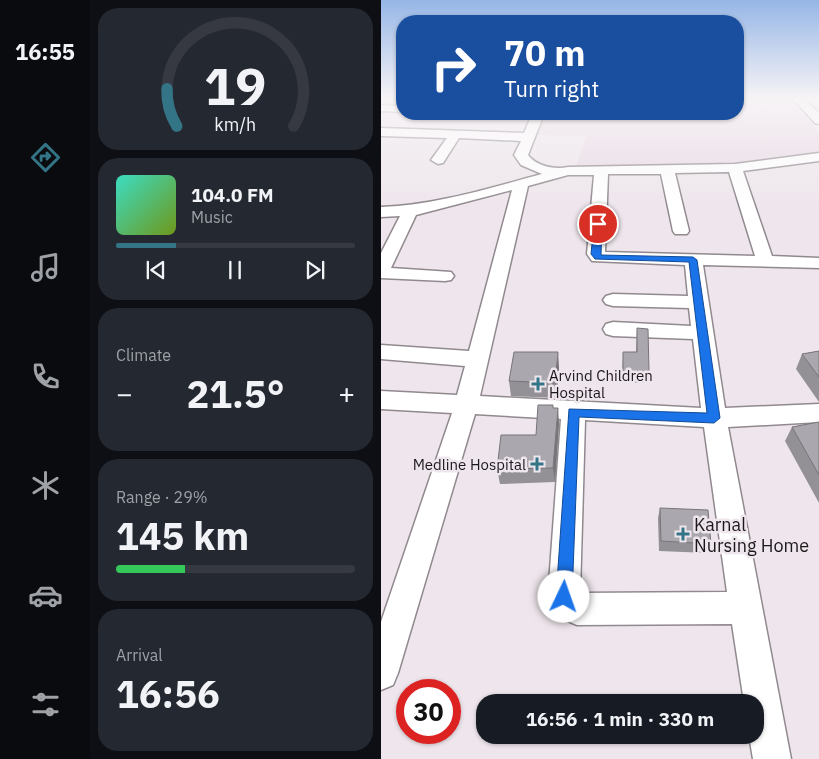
<!DOCTYPE html>
<html lang="en">
<head>
<meta charset="utf-8">
<style>
	body { margin:0; font-family:"IBM Plex Sans",sans-serif; background:#242831; color:#f1f3f6; height:100vh; display:flex; flex-direction:column; font-size:19px; white-space:nowrap }
	* { box-sizing:border-box; margin:0 }
	p { font-size:16px; color:#9ea1a6 }
	.icon { flex:none; width:28px; height:28px; fill:none; stroke:currentColor; stroke-width:2; stroke-linecap:round; stroke-linejoin:round }
	.map { position:relative; flex:1; overflow:hidden }
	.details { display:flex; flex-direction:column; gap:8px; padding:8px; background:#0d0f14; width:291px }
	.details>* { flex:none }
	.hud { position:absolute; left:15px; top:15px; width:348px; height:105px; border-radius:20px; box-shadow:0 1px 4px #0004; background:#1a4fa0; color:#fff; overflow:hidden }
	.speed { position:absolute; left:15px; top:679px; display:flex; gap:10px; font-size:25px; font-weight:700; text-align:center }
	.speed>* { display:grid; place-content:center; width:65px; height:65px; border-radius:50%; background:#171b24; box-shadow:0 1px 4px #0004; line-height:1 }
	.speed .limit { border:8px solid #d22; background:#fff; color:#111 }
	.pin { position:absolute; display:grid; place-items:center; width:42px; height:42px; color:#fff; margin:-21px; border:2px solid #fff; border-radius:50%; box-shadow:0 1px 5px #0007 }
	.me { position:absolute; width:55px; margin:-28px; rotate:3deg; stroke-linejoin:round; filter:drop-shadow(0 0 4px #0008) }
	.turn { display:flex; align-items:center; gap:18px; height:105px; padding:0 25px; font-size:22px }
	.turn .icon { width:65px; height:65px; stroke-width:2.5 }
	.turn b { display:block; font-size:35px; line-height:42px }
	.big { font-size:38px; font-weight:700; line-height:1.1 }
	.details .card { flex:1; display:flex; flex-direction:column; justify-content:center; gap:8px; min-width:0; padding:0 18px; border-radius:20px; background:#242831 }
	.details .dial { align-items:center; gap:0 }
	.dial svg { height:130px; overflow:visible; fill:none; stroke:#363941; stroke-width:7; stroke-linecap:round; text-anchor:middle }
	.dial text { fill:#f1f3f6; stroke:none }
	.song { display:flex; align-items:center; gap:15px }
	.cover { width:60px; height:60px; border-radius:8px; background:linear-gradient(135deg,hsl(170 70% 55%),hsl(80 70% 35%)) }
	.played { height:5px; border-radius:2px; background:linear-gradient(90deg,#337587 25%,#363941 25%) }
	.keys { display:flex; justify-content:space-around; direction:ltr }
	.heat { display:flex; justify-content:space-between; align-items:center; font-size:28px; direction:ltr }
	.charge { height:8px; border-radius:4px; background:linear-gradient(90deg,#34c759 29%,#363941 0) }
	.trip { position:absolute; left:95px; top:694px; width:288px; height:50px; border-radius:20px; background:#171b24; box-shadow:0 1px 4px #0004; font-weight:700; line-height:50px; text-align:center }
	main { display:flex; flex:1; min-height:0 }
	.tabs { display:flex; flex-direction:column; width:90px; justify-content:space-around; align-items:center; background:#090b0e; color:#9ea1a6 }
	.tabs .icon { width:35px; height:35px }
	.tabs .on { color:#337587 }
	.tabs b { font-size:22px; color:#f1f3f6 }
	.map>svg:first-child { display:block }
	.built { fill:#e8d9e4 }
	.lines { fill:none; stroke-linecap:round; stroke-linejoin:round }
	.minor-casing { stroke:#90898e; stroke-width:3 }
	.minor { fill:#fff; fill-rule:evenodd }
	.wall { fill:#939096 }
	.shaded-wall { fill:#78757a }
	.building { fill:#aba7af; stroke:#78757a }
	.route { fill:#1a73e8; stroke:#114b97 }
	.poi-dot { fill:#337587; stroke:#eee6ec; stroke-width:2 }
	.labels { text-anchor:middle; dominant-baseline:central; stroke-width:5; stroke-linejoin:round; paint-order:stroke }
	.poi-label { font-size:15px; fill:#1b181b; stroke:#eee6ec; text-anchor:start }
	.near-poi-label { font-size:18px; fill:#1b181b; stroke:#eee6ec; text-anchor:start }
</style>
</head>
<body>
<main>
<nav class="tabs">
<b>16:55</b>
<svg class="icon on" aria-label="directions" viewBox="0 0 24 24"><path d="M12 3l9 9-9 9-9-9zM9 14v-3h6M13 9l2 2-2 2"/></svg>
<svg class="icon" aria-label="music" viewBox="0 0 24 24"><path d="M9 18V5l10-2v13"/><circle cx="6" cy="18" r="3"/><circle cx="16" cy="16" r="3"/></svg>
<svg class="icon" aria-label="phone" viewBox="0 0 24 24"><path d="M5 4h4l2 5-3 2q2 4 5 5l2-3 5 2v4C11 20 4 13 5 4z"/></svg>
<svg class="icon" aria-label="climate" viewBox="0 0 24 24"><path d="M12 3v18M4 7l16 10M4 17L20 7"/></svg>
<svg class="icon" aria-label="car" viewBox="0 0 24 24"><path d="M5 17H2v-5l4-1 3-4h7l3 4 3 1v5h-3M9 17h6M6 11h13"/><circle cx="7" cy="17" r="2"/><circle cx="17" cy="17" r="2"/></svg>
<svg class="icon" aria-label="filters" viewBox="0 0 24 24"><path d="M4 7h16M4 17h16"/><circle cx="9" cy="7" r="2"/><circle cx="15" cy="17" r="2"/></svg>
</nav>
<section class="details">
<div class="card dial"><svg viewBox="0 0 100 80">
<path d="M14 69A42 42 0 1 1 86 69"/>
<path d="M14 69A42 42 0 0 1 8 46" stroke="#337587"/>
<text x="50" y="56" font-size="32" font-weight="700">19</text>
<text x="50" y="72" font-size="11">km/h</text>
</svg></div>
<div class="card">
<div class="song"><i class="cover"></i><div><b>104.0 FM</b><p>Music</p></div></div>
<div class="played"></div>
<div class="keys"><svg class="icon" aria-label="previous" viewBox="0 0 24 24"><path d="M18 5L8 12l10 7zM5 5v14"/></svg><svg class="icon" aria-label="pause" viewBox="0 0 24 24"><path d="M8 5v14M16 5v14"/></svg><svg class="icon" aria-label="next" viewBox="0 0 24 24"><path d="M6 5l10 7-10 7zM19 5v14"/></svg></div>
</div>
<div class="card"><p>Climate</p>
<div class="heat"><a>−</a><b class="big">21.5°</b><a>+</a></div>
</div>
<div class="card"><p>Range · 29%</p><b class="big">145 km</b><div class="charge"></div></div>
<div class="card"><p>Arrival</p><b class="big">16:56</b></div>
</section>
<div class="map">
<svg width="438" height="759" viewBox="0 0 438 759">
	<rect width="100%" height="100%" fill="#eee6ec"/>
	<path class="built" d="M 356,99 L 409,99 L 438,132 L 438,152 L 423,158 L 323,167 L 195,166 L 205,136 L 153,135 L 163,114 L 356,114 Z"/>
	<g class="lines">
		<g class="minor-casing">
			<path id="minor" d="M 412,99 L 423,99 L 438,113 L 438,124 L 434,123 Z
				M 0,105 L 21,106 L 21,112 L 0,111 Z
				M 151,114 L 163,114 L 147,155 C 155,166 174,170 187,167 L 354,164 L 438,153 L 438,161 L 362,171 L 391,256 L 438,258 L 438,268 L 322,265 L 344,408 L 438,404 L 438,422 L 347,427 L 410,759 L 372,759 L 368,735 L 374,735 L 374,702 L 363,702 L 351,624 L 196,625 L 175,616 L 167,597 L 180,419 L 94,414 L 17,673 L 12,685 L 0,690 L 0,622 L 71,413 L 0,409 L 0,391 L 76,395 L 84,366 L 0,359 L 0,345 L 88,351 L 131,190 L 35,215 L 10,268 L 70,272 L 73,276 L 70,280 L 64,281 L 0,278 L 0,253 L 19,216 L 0,217 L 0,207 C 55,205 109,188 161,174 L 140,165 L 133,155 L 140,141 L 78,138 L 62,163 L 57,164 L 50,160 L 66,138 L 0,136 L 0,128 L 143,133 ZM 348,172 L 374,256 L 224,252 L 227,174 L 280,174 L 292,231 L 294,234 L 306,234 L 308,231 L 294,173 ZM 187,175 L 213,175 L 206,254 L 211,261 L 304,265 L 307,296 L 232,294 L 225,296 L 222,300 L 225,304 L 232,306 L 308,308 L 310,326 L 232,322 L 225,324 L 222,329 L 225,334 L 232,336 L 312,339 L 320,408 L 99,396 L 147,186 ZM 204,420 L 323,427 L 346,592 L 199,593 Z"/>
		</g>
		<use href="#minor" class="minor"/>
	</g>
	<path class="wall" d="M 256,328 L 268,372 L 267,383 L 241,382 L 242,352 L 255,352 Z
		M 438,351 L 438,402 L 415,369 L 421,354 Z
		M 178,367 L 176,398 L 130,396 L 128,381 Z
		M 173,408 L 178,423 L 174,482 L 119,484 L 116,469 L 155,435 Z
		M 438,422 L 438,503 L 404,441 L 411,427 Z
		M 279,508 L 330,544 L 327,553 L 278,551 L 277,518 Z"/>
	<path class="shaded-wall" d="M 177,352 L 178,367 L 176,398 L 174,383 Z
		M 177,408 L 178,423 L 174,482 L 172,468 Z"/>
	<path class="building" d="M 256,328 L 267,329 L 268,372 L 242,372 L 242,352 L 256,352 Z
		M 438,351 L 438,377 L 421,354 Z
		M 133,352 L 177,352 L 174,383 L 128,381 Z
		M 157,405 L 172,405 L 172,408 L 177,408 L 172,468 L 116,469 L 120,435 L 155,435 Z
		M 438,422 L 438,475 L 411,427 Z
		M 279,508 L 327,510 L 330,544 L 280,541 Z"/>
	<linearGradient id="sky" x2="0" y2="1"><stop stop-color="#96b6e6"/><stop offset="0.48" stop-color="#f7f4f6"/><stop offset="1" stop-color="#f7f4f6" stop-opacity="0"/></linearGradient>
	<rect width="438" height="205" fill="url(#sky)"/>
	<path class="route" d="M 217,222 L 221,224 L 220,255 L 312,257 L 316,260 L 339,418 L 333,423 L 198,417 L 191,597 L 188,602 L 183,605 L 177,602 L 175,597 L 188,409 L 326,413 L 308,262 L 214,259 L 210,254 L 213,224 Z"/>
	<g class="poi-dot">
		<path d="M154.5 376.5h5v5h5v5h-5v5h-5v-5h-5v-5h5z"/>
		<path d="M153.5 456.5h5v5h5v5h-5v5h-5v-5h-5v-5h5z"/>
		<path d="M299.5 526.5h5v5h5v5h-5v5h-5v-5h-5v-5h5z"/>
	</g>
	<g class="labels">
		<g class="poi-label">
			<text x="168" y="375">Arvind Children<tspan x="168" dy="17">Hospital</tspan></text>
			<text x="145" y="464" text-anchor="end">Medline Hospital</text>
		</g>
		<g class="near-poi-label">
			<text x="313" y="524">Karnal<tspan x="313" dy="21">Nursing Home</tspan></text>
		</g>
	</g>
</svg>
<div class="speed"><div class="limit">30</div></div>
<div class="pin" style="left:217px;top:224px;background:#d93025"><svg class="icon" aria-label="arrive" viewBox="0 0 24 24"><path d="M6 21V4h12l-3 4 3 4H6"/></svg></div>
<svg class="me" style="left:183px;top:597px" viewBox="-20 -20 40 40"><circle r="19" fill="#fff"/><path d="M0-13L10 11 0 6-10 11z" fill="#1a73e8"/></svg>
<div class="trip">16:56 · 1 min · 330 m</div>
<div class="hud">
<div class="turn"><svg class="icon" aria-label="right" viewBox="0 0 24 24"><path d="M7 20v-9h11M14 6l5 5-5 5"/></svg><div><b>70 m</b>Turn right</div></div>
</div>
</div>
</main>
</body>
</html>
